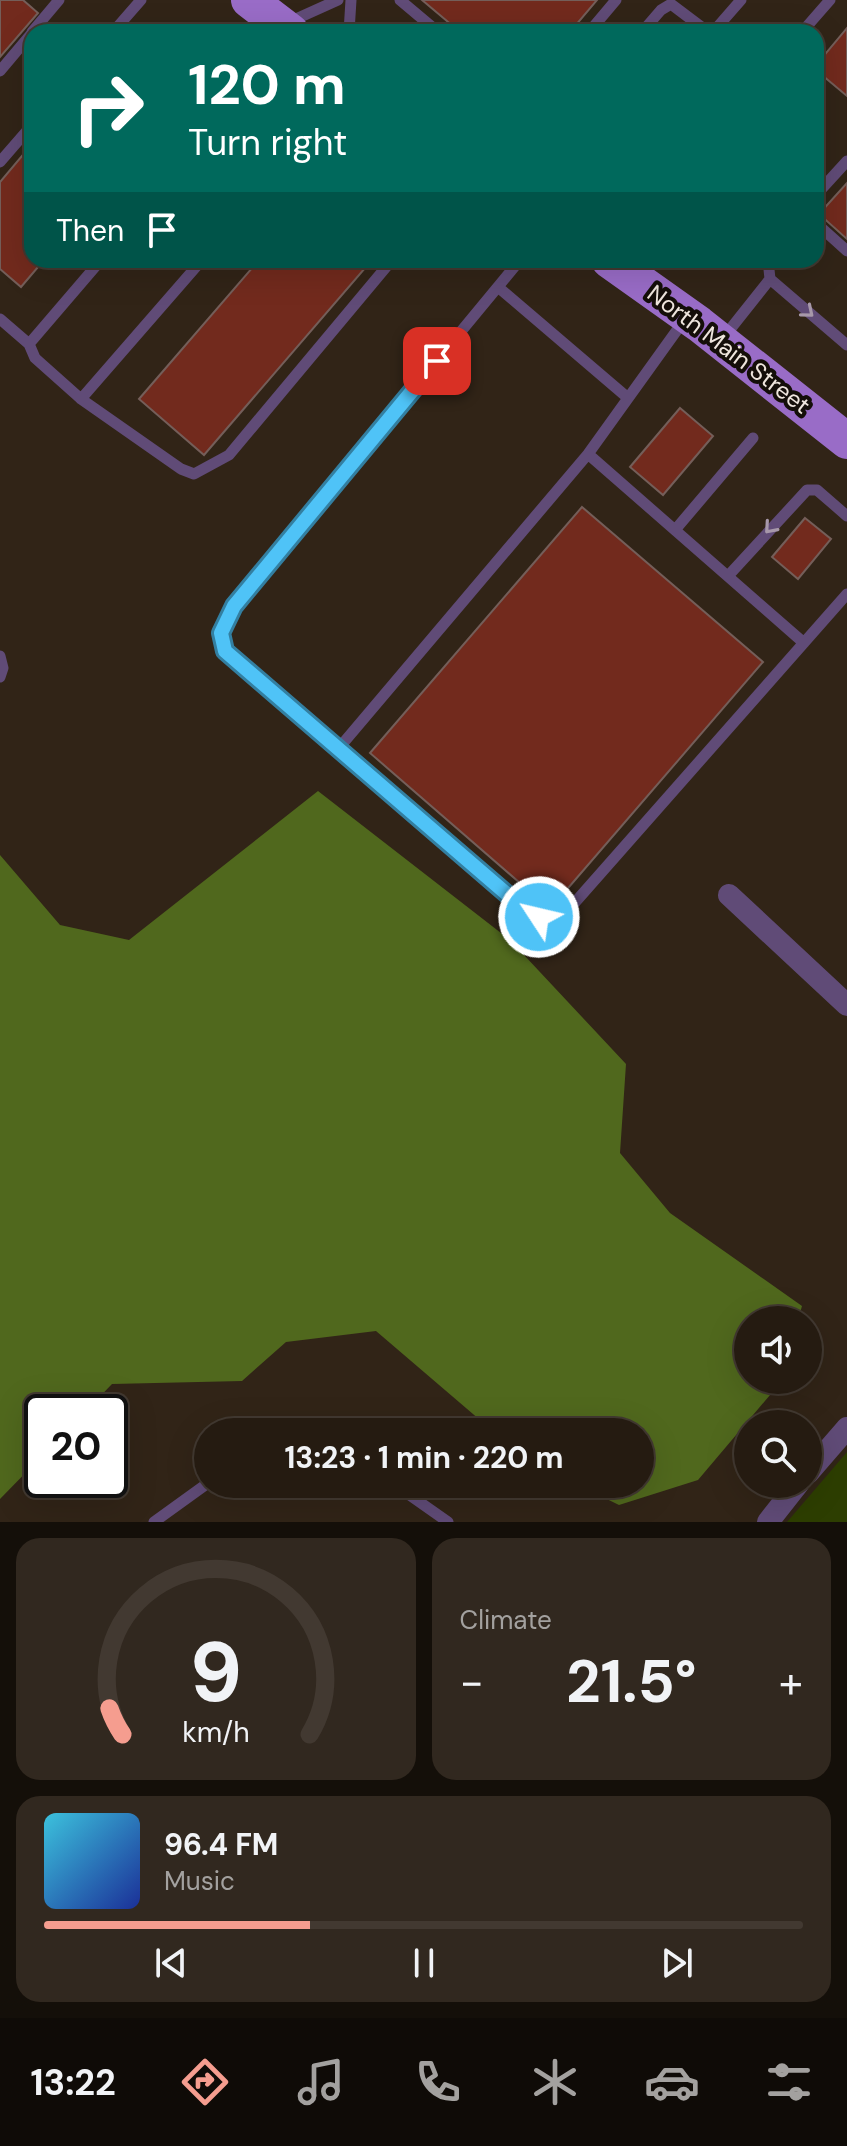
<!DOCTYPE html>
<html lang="en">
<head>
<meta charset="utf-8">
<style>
	body { margin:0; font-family:"DM Sans",sans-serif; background:#31281f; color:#f1f3f6; height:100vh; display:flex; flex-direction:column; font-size:30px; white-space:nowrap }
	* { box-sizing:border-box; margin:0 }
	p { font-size:26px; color:#a3a19f }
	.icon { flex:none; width:44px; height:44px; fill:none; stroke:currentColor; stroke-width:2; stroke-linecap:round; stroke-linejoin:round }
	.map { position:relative; height:1522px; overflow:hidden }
	.details { display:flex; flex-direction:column; gap:16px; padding:16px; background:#140f09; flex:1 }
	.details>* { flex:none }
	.banner { position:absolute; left:24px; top:24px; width:800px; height:244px; border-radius:24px; box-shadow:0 8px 32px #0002,0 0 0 2px #423931; background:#00695c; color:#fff; overflow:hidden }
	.tools { position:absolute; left:734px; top:1306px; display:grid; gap:16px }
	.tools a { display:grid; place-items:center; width:88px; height:88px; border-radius:50%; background:#251b11; box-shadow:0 8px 32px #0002,0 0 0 2px #423931; font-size:40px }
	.speed { position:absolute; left:24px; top:1394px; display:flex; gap:16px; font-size:40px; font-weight:700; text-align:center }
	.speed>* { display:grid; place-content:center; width:104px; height:104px; border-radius:50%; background:#251b11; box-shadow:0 8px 32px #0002,0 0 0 2px #423931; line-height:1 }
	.speed .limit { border:4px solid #111; border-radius:12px; background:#fff; color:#111 }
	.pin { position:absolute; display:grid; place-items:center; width:68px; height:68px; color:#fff; margin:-34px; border-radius:16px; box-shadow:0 4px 12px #0006 }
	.me { position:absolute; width:88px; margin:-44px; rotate:305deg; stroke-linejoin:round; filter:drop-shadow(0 0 6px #0008) }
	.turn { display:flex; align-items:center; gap:28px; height:168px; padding:0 32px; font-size:36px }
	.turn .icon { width:104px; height:104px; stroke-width:2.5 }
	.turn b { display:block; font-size:56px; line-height:68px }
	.then { display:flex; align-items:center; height:76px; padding:0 32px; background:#0003; gap:16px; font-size:30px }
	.big { font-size:60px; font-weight:700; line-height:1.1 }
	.details .card { flex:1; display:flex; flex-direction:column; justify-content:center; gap:12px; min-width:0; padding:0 28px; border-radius:24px; background:#31281f }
	.details .dial { align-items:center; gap:0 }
	.dial svg { height:208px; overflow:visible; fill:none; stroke:#423931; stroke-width:7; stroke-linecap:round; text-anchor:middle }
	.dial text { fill:#f1f3f6; stroke:none }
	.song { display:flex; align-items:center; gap:24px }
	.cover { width:96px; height:96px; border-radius:12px; background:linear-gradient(135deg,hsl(190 70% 55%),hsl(230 70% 35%)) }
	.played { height:8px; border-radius:4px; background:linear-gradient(90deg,#f59d8f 35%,#423931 35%) }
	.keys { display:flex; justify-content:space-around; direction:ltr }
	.heat { display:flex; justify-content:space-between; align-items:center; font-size:44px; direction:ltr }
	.details .tiles { flex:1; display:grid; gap:16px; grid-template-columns:1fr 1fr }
	.card:last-child { grid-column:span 2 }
	.trip { position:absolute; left:194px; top:1418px; width:460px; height:80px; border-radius:40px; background:#251b11; box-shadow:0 8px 32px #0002,0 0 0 2px #423931; font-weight:700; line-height:80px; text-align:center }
	.tabs { display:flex; height:128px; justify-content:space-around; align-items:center; background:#0f0b07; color:#a3a19f }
	.tabs .icon { width:56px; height:56px }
	.tabs .on { color:#f59d8f }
	.tabs b { font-size:36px; color:#f1f3f6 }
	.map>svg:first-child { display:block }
	.green { fill:#2d3e01 }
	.forest { fill:#50681d }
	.building { fill:#722a1d; stroke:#745e59; stroke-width:2 }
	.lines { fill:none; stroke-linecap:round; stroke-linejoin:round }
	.service { stroke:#604b77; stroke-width:11 }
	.minor { stroke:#604b77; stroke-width:22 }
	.primary { stroke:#996cc7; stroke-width:36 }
	.oneway { stroke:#a798aa }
	.route-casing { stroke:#337fa1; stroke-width:20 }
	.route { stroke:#4fc3f7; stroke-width:14 }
	.labels { text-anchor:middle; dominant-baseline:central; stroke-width:8; stroke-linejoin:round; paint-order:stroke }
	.street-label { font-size:24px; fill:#eee5dd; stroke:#140e09 }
</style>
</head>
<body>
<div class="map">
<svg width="847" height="1522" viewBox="0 0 847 1522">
	<rect width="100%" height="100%" fill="#312417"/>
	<path class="green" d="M 847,1452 L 847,1522 L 787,1522 Z"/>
	<path class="forest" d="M 318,791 L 510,940 L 626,1064 L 620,1153 L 670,1213 L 802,1306 L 798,1320 L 748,1320 L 748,1380 L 781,1382 L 698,1480 L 619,1505 L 576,1484 L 640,1484 L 640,1432 L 494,1432 L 376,1331 L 286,1342 L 242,1381 L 112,1384 L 85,1412 L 42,1412 L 42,1456 L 0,1499 L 0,855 L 60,925 L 129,940 Z"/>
	<path class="building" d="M 0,0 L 23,0 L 38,13 L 0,57 Z
		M 422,0 L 597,0 L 570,32 L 460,32 Z
		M 847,28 L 847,96 L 816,70 L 816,65 Z
		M 32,144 L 32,260 L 44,260 L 21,287 L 0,269 L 0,182 Z
		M 847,183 L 847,239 L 819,214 Z
		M 259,260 L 372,260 L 204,455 L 139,399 Z
		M 680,408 L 713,436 L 663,495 L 630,467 Z
		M 582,507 L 763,662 L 550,909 L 370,753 Z
		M 805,518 L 831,539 L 798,579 L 772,557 Z"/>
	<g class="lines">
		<path class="service" d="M 400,0 L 438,32
			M 287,23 L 338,0
			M 32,32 L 59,0
			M 113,32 L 141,0
			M 349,32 L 351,0
			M 589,32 L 616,0
			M 642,32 L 661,10 L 671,4 L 708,32
			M 713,32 L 741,0
			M 802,32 L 830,0
			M 0,71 L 32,33
			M 0,162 L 32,125
			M 816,195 L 847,161
			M 816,223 L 847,251
			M 202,260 L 81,399 L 181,469 L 194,474 L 229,455 L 392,260
			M 520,260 L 234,606 L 221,633 L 225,651 L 523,908 L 539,917 L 563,916 L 847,594
			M 770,279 L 847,345
			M 498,287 L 628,398
			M 0,319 L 29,344 L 101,260
			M 724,337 L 770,279 L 768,260
			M 29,344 L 35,358 L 81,399
			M 588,454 L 804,643
			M 675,530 L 753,438
			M 728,576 L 807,490 L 817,490 L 847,516
			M 0,656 L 3,668 L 0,677
			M 339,748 L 588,454 L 685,319
			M 394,1484 L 448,1522
			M 154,1522 L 208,1483"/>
		<path class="minor" d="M 729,895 L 847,1005
			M 808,1473 L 847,1428
			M 768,1522 L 798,1484"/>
		<path class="primary" d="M 249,0 L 291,32
			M 609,260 L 699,324 L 847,441"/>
	</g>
	<defs><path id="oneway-chevron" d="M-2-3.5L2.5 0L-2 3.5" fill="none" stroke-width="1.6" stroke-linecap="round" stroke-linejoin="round" transform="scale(2)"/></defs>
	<g class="oneway">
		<use href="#oneway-chevron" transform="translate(808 312) rotate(40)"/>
		<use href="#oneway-chevron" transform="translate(770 528) rotate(131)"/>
	</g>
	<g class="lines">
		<g class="route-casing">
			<path id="route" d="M 437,361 L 234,606 L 221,633 L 225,651 L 523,908 L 539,917"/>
		</g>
		<use href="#route" class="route"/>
	</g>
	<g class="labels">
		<g class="street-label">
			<text transform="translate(729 349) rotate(37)">North Main Street</text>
		</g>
	</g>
</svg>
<div class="tools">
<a><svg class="icon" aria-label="sound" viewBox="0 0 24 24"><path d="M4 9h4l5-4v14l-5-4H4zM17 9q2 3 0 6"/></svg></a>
<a><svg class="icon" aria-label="search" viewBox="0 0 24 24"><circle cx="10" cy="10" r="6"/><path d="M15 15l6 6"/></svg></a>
</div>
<div class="speed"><div class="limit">20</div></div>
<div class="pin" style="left:437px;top:361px;background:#d93025"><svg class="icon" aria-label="arrive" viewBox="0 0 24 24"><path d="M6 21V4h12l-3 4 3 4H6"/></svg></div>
<svg class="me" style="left:539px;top:917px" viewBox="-20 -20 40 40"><circle r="17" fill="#4fc3f7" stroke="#fff" stroke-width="3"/><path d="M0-11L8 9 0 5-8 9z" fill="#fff"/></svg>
<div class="trip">13:23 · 1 min · 220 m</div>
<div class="banner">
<div class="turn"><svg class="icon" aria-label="right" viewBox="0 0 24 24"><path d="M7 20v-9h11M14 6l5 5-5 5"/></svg><div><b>120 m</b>Turn right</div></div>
<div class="then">Then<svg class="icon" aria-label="arrive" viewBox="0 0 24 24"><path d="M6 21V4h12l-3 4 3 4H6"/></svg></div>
</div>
</div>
<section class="details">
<div class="tiles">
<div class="card dial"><svg viewBox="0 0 100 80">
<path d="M14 69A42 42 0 1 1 86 69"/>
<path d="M14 69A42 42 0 0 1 9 59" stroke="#f59d8f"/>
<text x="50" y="56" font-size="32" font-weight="700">9</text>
<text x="50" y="72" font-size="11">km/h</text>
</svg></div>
<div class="card"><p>Climate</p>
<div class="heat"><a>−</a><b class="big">21.5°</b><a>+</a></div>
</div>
<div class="card">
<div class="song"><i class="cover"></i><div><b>96.4 FM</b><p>Music</p></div></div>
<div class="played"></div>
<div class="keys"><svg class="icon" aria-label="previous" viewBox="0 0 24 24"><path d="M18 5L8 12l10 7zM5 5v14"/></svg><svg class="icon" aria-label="pause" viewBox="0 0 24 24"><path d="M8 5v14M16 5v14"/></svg><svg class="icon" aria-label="next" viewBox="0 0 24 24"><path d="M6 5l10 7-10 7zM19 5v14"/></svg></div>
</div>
</div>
</section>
<nav class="tabs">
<b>13:22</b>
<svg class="icon on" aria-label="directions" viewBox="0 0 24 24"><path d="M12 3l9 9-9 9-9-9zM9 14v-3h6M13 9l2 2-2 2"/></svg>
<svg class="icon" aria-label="music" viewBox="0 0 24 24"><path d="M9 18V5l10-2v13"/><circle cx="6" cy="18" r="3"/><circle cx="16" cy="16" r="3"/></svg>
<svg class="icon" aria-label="phone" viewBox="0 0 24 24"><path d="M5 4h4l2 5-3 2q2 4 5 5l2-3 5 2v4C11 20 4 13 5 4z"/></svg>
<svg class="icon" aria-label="climate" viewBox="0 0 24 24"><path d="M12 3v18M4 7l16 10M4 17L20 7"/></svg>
<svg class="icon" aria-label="car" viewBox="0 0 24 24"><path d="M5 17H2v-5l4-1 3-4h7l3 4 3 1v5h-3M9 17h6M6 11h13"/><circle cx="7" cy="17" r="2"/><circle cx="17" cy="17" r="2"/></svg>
<svg class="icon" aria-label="filters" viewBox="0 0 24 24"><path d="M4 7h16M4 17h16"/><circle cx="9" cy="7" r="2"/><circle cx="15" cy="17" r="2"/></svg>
</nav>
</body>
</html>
